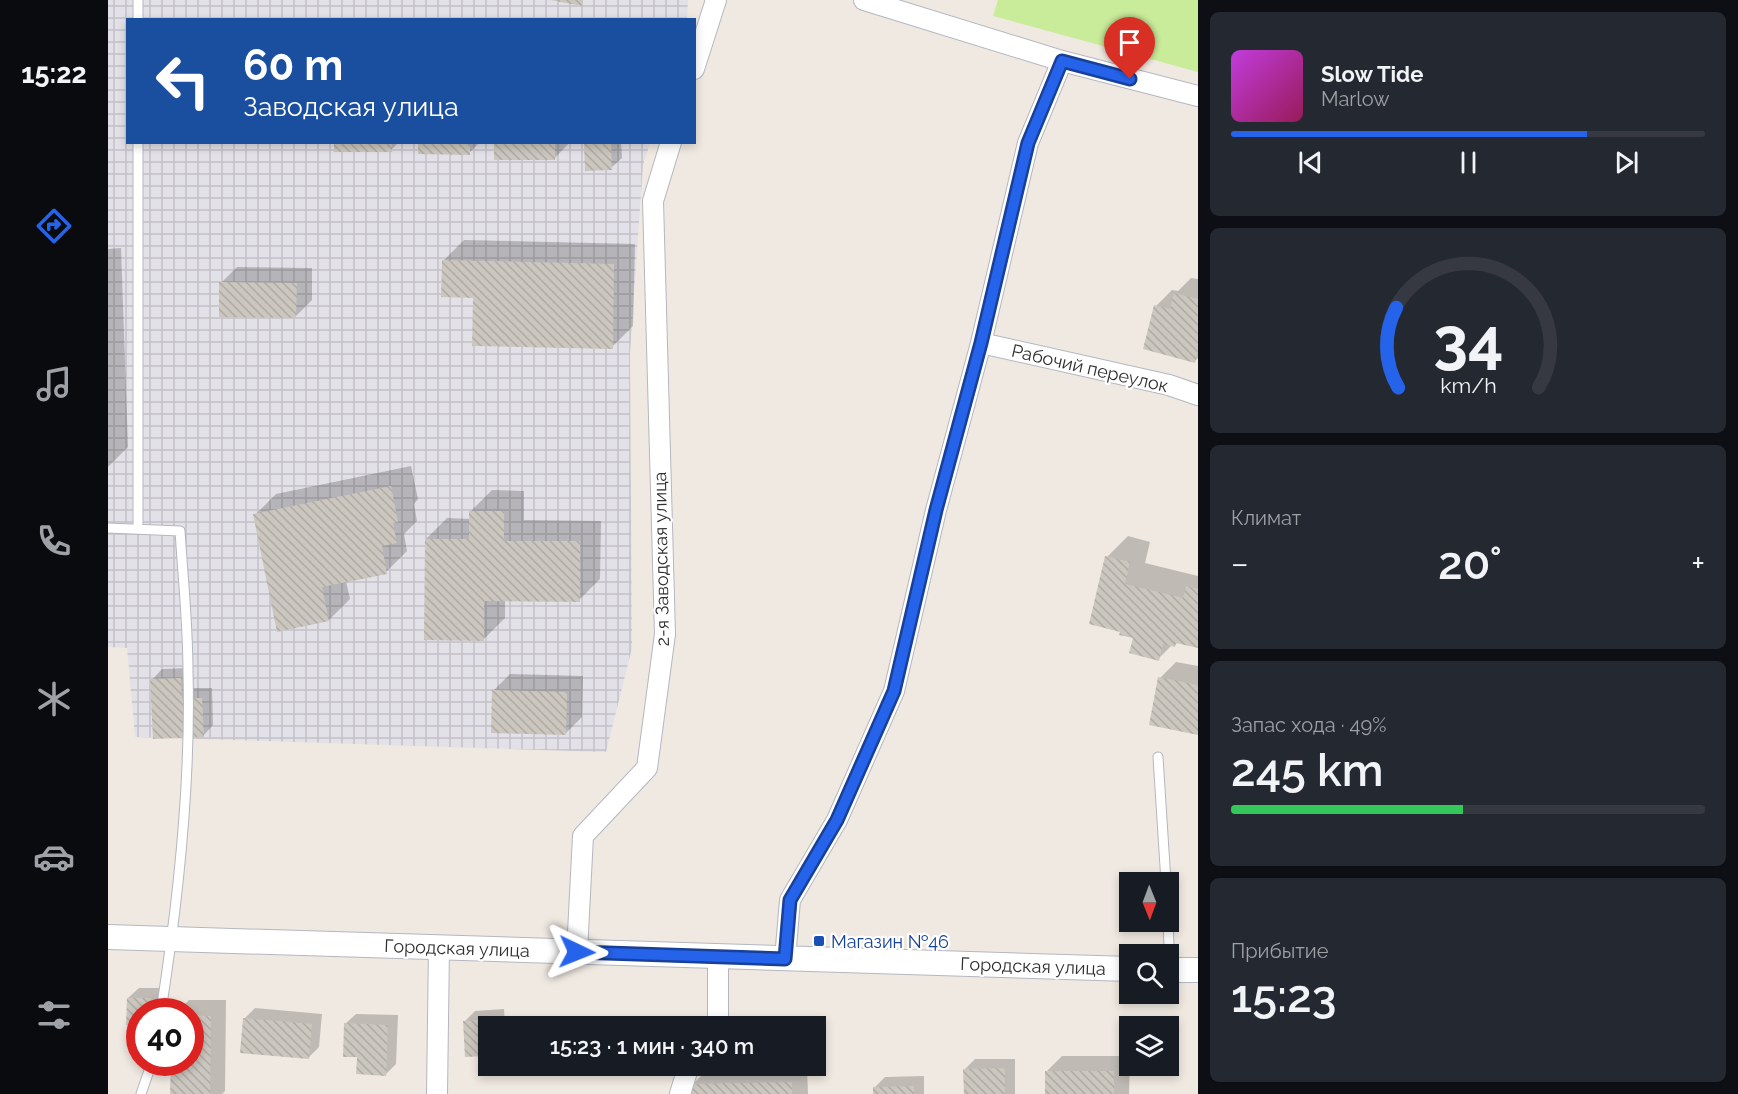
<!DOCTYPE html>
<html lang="ru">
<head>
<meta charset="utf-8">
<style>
	body { margin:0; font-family:Raleway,sans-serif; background:#242831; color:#f1f3f6; height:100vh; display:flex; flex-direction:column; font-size:22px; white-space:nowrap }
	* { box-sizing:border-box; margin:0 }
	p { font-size:20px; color:#9ea1a6 }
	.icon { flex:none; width:33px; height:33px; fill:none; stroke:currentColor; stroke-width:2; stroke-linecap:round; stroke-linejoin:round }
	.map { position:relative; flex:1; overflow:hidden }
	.drawer { display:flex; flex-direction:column; gap:12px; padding:12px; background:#0d0f14; width:540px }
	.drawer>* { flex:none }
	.banner { position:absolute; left:18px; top:18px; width:570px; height:126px; border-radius:0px; box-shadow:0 3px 9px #0003; background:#1a4fa0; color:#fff; overflow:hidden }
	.needle { width:39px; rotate:179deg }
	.tools { position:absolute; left:1011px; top:872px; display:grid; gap:12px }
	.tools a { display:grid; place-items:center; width:60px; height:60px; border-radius:0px; background:#171b24; box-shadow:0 3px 9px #0003; font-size:30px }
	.speed { position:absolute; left:18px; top:998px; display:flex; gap:12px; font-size:30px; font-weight:700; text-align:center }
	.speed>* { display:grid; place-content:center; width:78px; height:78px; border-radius:50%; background:#171b24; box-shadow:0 3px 9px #0003; line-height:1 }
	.speed .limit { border:9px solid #d22; background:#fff; color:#111 }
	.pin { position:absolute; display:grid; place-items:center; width:51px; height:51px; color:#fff; margin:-62px -26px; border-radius:50% 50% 50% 0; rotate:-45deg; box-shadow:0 0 6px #0007 }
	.pin .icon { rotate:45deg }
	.me { position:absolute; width:66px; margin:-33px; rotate:92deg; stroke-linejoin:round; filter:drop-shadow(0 0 4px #0008) }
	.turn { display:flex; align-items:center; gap:21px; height:126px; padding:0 18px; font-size:27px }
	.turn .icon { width:78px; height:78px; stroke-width:2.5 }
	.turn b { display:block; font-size:42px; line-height:51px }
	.big { font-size:45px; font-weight:600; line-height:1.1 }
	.drawer .card { flex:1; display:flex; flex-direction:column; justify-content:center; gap:9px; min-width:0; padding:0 21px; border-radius:9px; background:#242831 }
	.drawer .dial { align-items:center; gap:0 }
	.dial svg { height:156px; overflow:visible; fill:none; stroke:#363941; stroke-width:7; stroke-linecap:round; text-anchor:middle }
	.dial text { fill:#f1f3f6; stroke:none }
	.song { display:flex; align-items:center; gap:18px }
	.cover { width:72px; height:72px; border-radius:9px; background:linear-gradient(135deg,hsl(290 70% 55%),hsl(330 70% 35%)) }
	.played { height:6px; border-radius:3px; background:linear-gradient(90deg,#2563eb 75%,#363941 75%) }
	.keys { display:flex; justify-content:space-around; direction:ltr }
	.heat { display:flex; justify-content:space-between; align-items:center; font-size:33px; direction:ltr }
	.charge { height:9px; border-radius:4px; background:linear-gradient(90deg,#34c759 49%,#363941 0) }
	.trip { position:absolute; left:370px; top:1016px; width:348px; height:60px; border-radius:0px; background:#171b24; box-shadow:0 3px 9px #0003; font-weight:600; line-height:60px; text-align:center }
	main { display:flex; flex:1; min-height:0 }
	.tabs { display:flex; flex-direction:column; width:108px; justify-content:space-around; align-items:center; background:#090b0e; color:#9ea1a6 }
	.tabs .icon { width:42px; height:42px }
	.tabs .on { color:#2563eb }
	.tabs b { font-size:27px; color:#f1f3f6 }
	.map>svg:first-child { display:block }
	.industrial { fill:url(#industrial-grid) }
	.pitch { fill:#c9ec9a }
	.shadow { fill:#0003 }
	.building { fill:url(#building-back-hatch) }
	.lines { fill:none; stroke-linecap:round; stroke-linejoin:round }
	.service-casing { stroke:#b4b7c1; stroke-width:11 }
	.minor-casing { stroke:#b4b7c1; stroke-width:22 }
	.tertiary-casing { stroke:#b4b7c1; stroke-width:26 }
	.service { stroke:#fff; stroke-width:9 }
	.minor { stroke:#fff; stroke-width:20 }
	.tertiary { stroke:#fff; stroke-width:24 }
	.route-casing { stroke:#184099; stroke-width:15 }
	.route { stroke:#2563eb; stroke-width:10 }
	.transit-dot { fill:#1a4fb4; stroke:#fff; stroke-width:2 }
	.labels { text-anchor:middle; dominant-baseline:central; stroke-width:4.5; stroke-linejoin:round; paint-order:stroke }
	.street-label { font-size:18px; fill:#2e2e2e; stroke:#fff }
	.transit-label { font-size:18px; fill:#164399; stroke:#fff; text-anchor:start }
</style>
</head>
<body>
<main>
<nav class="tabs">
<b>15:22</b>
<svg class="icon on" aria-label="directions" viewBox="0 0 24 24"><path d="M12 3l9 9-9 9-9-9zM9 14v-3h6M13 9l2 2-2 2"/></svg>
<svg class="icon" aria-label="music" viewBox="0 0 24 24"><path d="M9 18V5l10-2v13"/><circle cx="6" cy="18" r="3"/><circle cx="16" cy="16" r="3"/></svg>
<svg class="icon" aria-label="phone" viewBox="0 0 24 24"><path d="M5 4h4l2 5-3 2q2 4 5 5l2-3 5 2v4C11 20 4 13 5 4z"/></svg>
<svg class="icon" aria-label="climate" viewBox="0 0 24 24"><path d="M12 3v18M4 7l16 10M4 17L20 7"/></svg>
<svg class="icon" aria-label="car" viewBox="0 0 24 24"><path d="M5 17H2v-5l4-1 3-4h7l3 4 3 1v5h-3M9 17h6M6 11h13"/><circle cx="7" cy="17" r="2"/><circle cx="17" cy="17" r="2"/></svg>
<svg class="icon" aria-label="filters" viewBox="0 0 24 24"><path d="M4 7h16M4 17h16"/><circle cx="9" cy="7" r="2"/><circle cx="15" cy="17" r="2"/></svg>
</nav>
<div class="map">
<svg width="1090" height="1094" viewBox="0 0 1090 1094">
	<defs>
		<pattern id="industrial-grid" width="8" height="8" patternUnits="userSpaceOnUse" patternTransform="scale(1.5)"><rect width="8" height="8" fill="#e3e1e8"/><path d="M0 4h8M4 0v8" fill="none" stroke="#c3c1c7"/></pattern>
		<pattern id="building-back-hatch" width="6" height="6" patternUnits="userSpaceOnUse" patternTransform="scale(1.5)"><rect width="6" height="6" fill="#cbc7bf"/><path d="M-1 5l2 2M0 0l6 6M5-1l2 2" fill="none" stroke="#afaba4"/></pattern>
	</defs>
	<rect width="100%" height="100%" fill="#efe9e1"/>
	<path class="industrial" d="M 0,0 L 580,0 L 579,20 L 20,20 L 20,142 L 542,143 L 535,165 L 522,353 L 524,648 L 498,752 L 27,737 L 19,648 L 0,647 Z"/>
	<path class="pitch" d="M 890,0 L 1090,0 L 1090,72 L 885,16 Z"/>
	<path class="shadow" d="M 228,142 L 291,142 L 283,150 Z
		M 311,142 L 372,142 L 361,153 Z
		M 388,142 L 462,142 L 446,159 Z
		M 477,142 L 513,142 L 514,158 L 503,168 Z
		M 356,240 L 527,244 L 525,326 L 504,347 L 366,297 L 335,261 Z
		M 13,248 L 20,447 L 0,467 L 0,249 Z
		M 129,267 L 204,268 L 204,300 L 188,316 L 113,283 Z
		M 1083,278 L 1090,279 L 1090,358 L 1086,362 L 1048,306 L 1064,290 L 1070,291 Z
		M 303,466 L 310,499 L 306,504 L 309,521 L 296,534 L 299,551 L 278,572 L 238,581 L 242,599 L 221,620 L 171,630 L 147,515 L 168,494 Z
		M 384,490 L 416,491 L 416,520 L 493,521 L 492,579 L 471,600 L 397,599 L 397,618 L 376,639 L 318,539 L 339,518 L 363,519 L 363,511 Z
		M 1020,536 L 1042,542 L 1037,563 L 1090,576 L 1090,647 L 1070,642 L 1066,646 L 1064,645 L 1050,659 L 1026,637 L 999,557 Z
		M 1068,662 L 1090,666 L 1090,733 L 1043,724 L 1052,678 Z
		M 83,668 L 84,688 L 104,688 L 105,725 L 95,736 L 44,680 L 54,669 Z
		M 402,674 L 475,676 L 474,717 L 458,733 L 386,690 Z
		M 31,988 L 53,988 L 52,1011 L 32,1011 L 20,998 Z
		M 81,1000 L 118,1000 L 117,1091 L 114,1094 L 64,1094 L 64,1062 L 82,1062 L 82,1011 L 70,1011 Z
		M 147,1008 L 214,1014 L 211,1047 L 200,1058 L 136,1019 Z
		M 396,1009 L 397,1023 L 409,1022 L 409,1026 L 381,1026 L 381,1054 L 357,1021 L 367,1011 Z
		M 248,1014 L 290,1015 L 288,1064 L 278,1074 L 250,1056 L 237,1024 Z
		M 427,1020 L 493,1021 L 493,1026 L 421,1026 Z
		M 578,1022 L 579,1026 L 514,1026 L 515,1024 Z
		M 954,1056 L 1022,1056 L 1021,1094 L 938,1094 L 938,1072 Z
		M 867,1059 L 907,1059 L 907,1094 L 857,1094 L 857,1069 Z
		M 699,1067 L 700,1094 L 584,1094 L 584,1085 L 600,1069 Z
		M 816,1076 L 816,1094 L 766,1094 L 766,1088 L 777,1077 Z"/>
	<path class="building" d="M 442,0 L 475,0 L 474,6 Z
		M 226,142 L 284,142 L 284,152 L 226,152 Z
		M 310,142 L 362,142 L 362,155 L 310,154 Z
		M 386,142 L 447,142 L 447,160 L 386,160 Z
		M 476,142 L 503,142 L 504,170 L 477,171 Z
		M 334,260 L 506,264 L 505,349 L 364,346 L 365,298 L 333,297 Z
		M 111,282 L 189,283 L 188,318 L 111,317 Z
		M 1066,293 L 1090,299 L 1090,351 L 1087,363 L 1035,349 L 1046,305 L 1062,309 Z
		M 283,486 L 290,522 L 285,523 L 289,543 L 274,546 L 279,574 L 214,587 L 221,621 L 169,632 L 145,514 Z
		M 361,511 L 396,511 L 396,541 L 472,541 L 472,602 L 376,601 L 376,641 L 316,640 L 317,539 L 361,539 Z
		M 997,556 L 1022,562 L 1017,584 L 1075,598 L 1078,586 L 1090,589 L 1090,648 L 1068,643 L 1067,647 L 1055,644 L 1051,661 L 1021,653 L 1025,638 L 1011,635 L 1012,632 L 981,624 Z
		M 1050,677 L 1090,685 L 1090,735 L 1041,725 Z
		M 73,678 L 74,698 L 94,698 L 96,737 L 45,739 L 42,679 Z
		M 384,690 L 459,692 L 458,735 L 383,733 Z
		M 19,998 L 43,998 L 43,1011 L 32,1011 L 32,1026 L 18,1025 Z
		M 82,1015 L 103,1016 L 102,1094 L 62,1094 L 63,1062 L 82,1062 Z
		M 135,1018 L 204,1024 L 201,1059 L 132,1053 Z
		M 386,1019 L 387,1026 L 381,1026 L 381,1056 L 357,1057 L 355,1021 Z
		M 236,1023 L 280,1025 L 278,1076 L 248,1074 L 249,1057 L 235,1057 Z
		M 432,1065 L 482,1065 L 482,1068 L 456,1068 L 456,1072 L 432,1072 Z
		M 504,1065 L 556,1065 L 556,1067 L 504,1069 Z
		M 897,1068 L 897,1094 L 856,1094 L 855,1069 Z
		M 937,1071 L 1006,1071 L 1006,1094 L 937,1094 Z
		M 684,1082 L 684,1094 L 582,1094 L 582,1084 Z
		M 806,1086 L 806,1094 L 765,1094 L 765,1087 Z"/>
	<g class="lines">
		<g class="service-casing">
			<path id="service" d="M 30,0 L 30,20
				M 30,142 L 30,529
				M 0,528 L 72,531 C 75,578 80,625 80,672 C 83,782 70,902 53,1011
				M 1050,757 L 1058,882
				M 1060,921 L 1062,970
				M 33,1094 L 44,1062"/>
		</g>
		<g class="minor-casing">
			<path id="minor" d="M 756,0 L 954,61 L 1090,96
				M 586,69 L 608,0
				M 873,343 L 1061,385 L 1090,395
				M 469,952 L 475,836 L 539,768 L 557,634 L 545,201 L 563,142
				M 677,959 L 682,900 L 729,820 L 786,691 L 828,510 L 873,343 L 920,143 L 954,61
				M 610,1026 L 610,957
				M 329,1094 L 331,947
				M 572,1094 L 580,1068 L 583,1065"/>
		</g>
		<g class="tertiary-casing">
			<path id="tertiary" d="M 0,937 L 1022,969
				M 1060,970 L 1090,970"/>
		</g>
		<use href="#service" class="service"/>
		<use href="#minor" class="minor"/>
		<use href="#tertiary" class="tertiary"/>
	</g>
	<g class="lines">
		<g class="route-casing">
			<path id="route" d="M 469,952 L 677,959 L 682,900 L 729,820 L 786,691 L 828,510 L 873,343 L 920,143 L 954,61 L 1022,79"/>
		</g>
		<use href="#route" class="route"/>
	</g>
	<rect class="transit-dot" x="705" y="935" width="12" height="12" rx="3"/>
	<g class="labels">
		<g class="street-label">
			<text transform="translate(982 368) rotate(13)">Рабочий переулок</text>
			<text transform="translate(553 559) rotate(-91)">2-я Заводская улица</text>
			<text transform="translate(349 948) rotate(2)">Городская улица</text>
			<text transform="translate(925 966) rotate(2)">Городская улица</text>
		</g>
		<g class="transit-label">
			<text x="723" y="941">Магазин №46</text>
		</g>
	</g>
</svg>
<div class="tools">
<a><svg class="needle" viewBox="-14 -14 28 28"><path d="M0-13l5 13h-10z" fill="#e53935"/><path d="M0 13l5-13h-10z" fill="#9ea1a6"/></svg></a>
<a><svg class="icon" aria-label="search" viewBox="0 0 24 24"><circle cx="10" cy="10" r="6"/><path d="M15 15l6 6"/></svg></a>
<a><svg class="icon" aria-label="layers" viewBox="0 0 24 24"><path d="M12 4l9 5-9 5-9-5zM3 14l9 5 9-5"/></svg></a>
</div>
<div class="speed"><div class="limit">40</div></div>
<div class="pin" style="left:1022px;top:79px;background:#d93025"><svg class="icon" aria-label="arrive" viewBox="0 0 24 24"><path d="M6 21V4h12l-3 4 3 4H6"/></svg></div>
<svg class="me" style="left:469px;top:952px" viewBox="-20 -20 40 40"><path d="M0-17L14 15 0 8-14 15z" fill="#2563eb" stroke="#fff" stroke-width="4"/></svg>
<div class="trip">15:23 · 1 мин · 340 m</div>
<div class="banner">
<div class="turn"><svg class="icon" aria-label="left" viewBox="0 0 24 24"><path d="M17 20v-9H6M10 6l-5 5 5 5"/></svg><div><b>60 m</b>Заводская улица</div></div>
</div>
</div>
<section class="drawer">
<div class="card">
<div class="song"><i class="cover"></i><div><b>Slow Tide</b><p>Marlow</p></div></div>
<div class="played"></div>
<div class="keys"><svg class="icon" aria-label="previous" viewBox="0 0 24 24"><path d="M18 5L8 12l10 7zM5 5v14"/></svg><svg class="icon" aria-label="pause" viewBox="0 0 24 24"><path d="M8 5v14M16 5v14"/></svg><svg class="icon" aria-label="next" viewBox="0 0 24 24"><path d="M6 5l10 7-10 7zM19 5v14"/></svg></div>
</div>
<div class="card dial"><svg viewBox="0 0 100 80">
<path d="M14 69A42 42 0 1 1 86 69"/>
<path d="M14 69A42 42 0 0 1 13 28" stroke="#2563eb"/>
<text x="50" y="56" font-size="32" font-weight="700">34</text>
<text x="50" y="72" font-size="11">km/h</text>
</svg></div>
<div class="card"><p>Климат</p>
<div class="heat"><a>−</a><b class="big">20°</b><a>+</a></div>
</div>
<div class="card"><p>Запас хода · 49%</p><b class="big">245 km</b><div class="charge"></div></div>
<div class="card"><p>Прибытие</p><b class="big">15:23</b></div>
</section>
</main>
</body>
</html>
